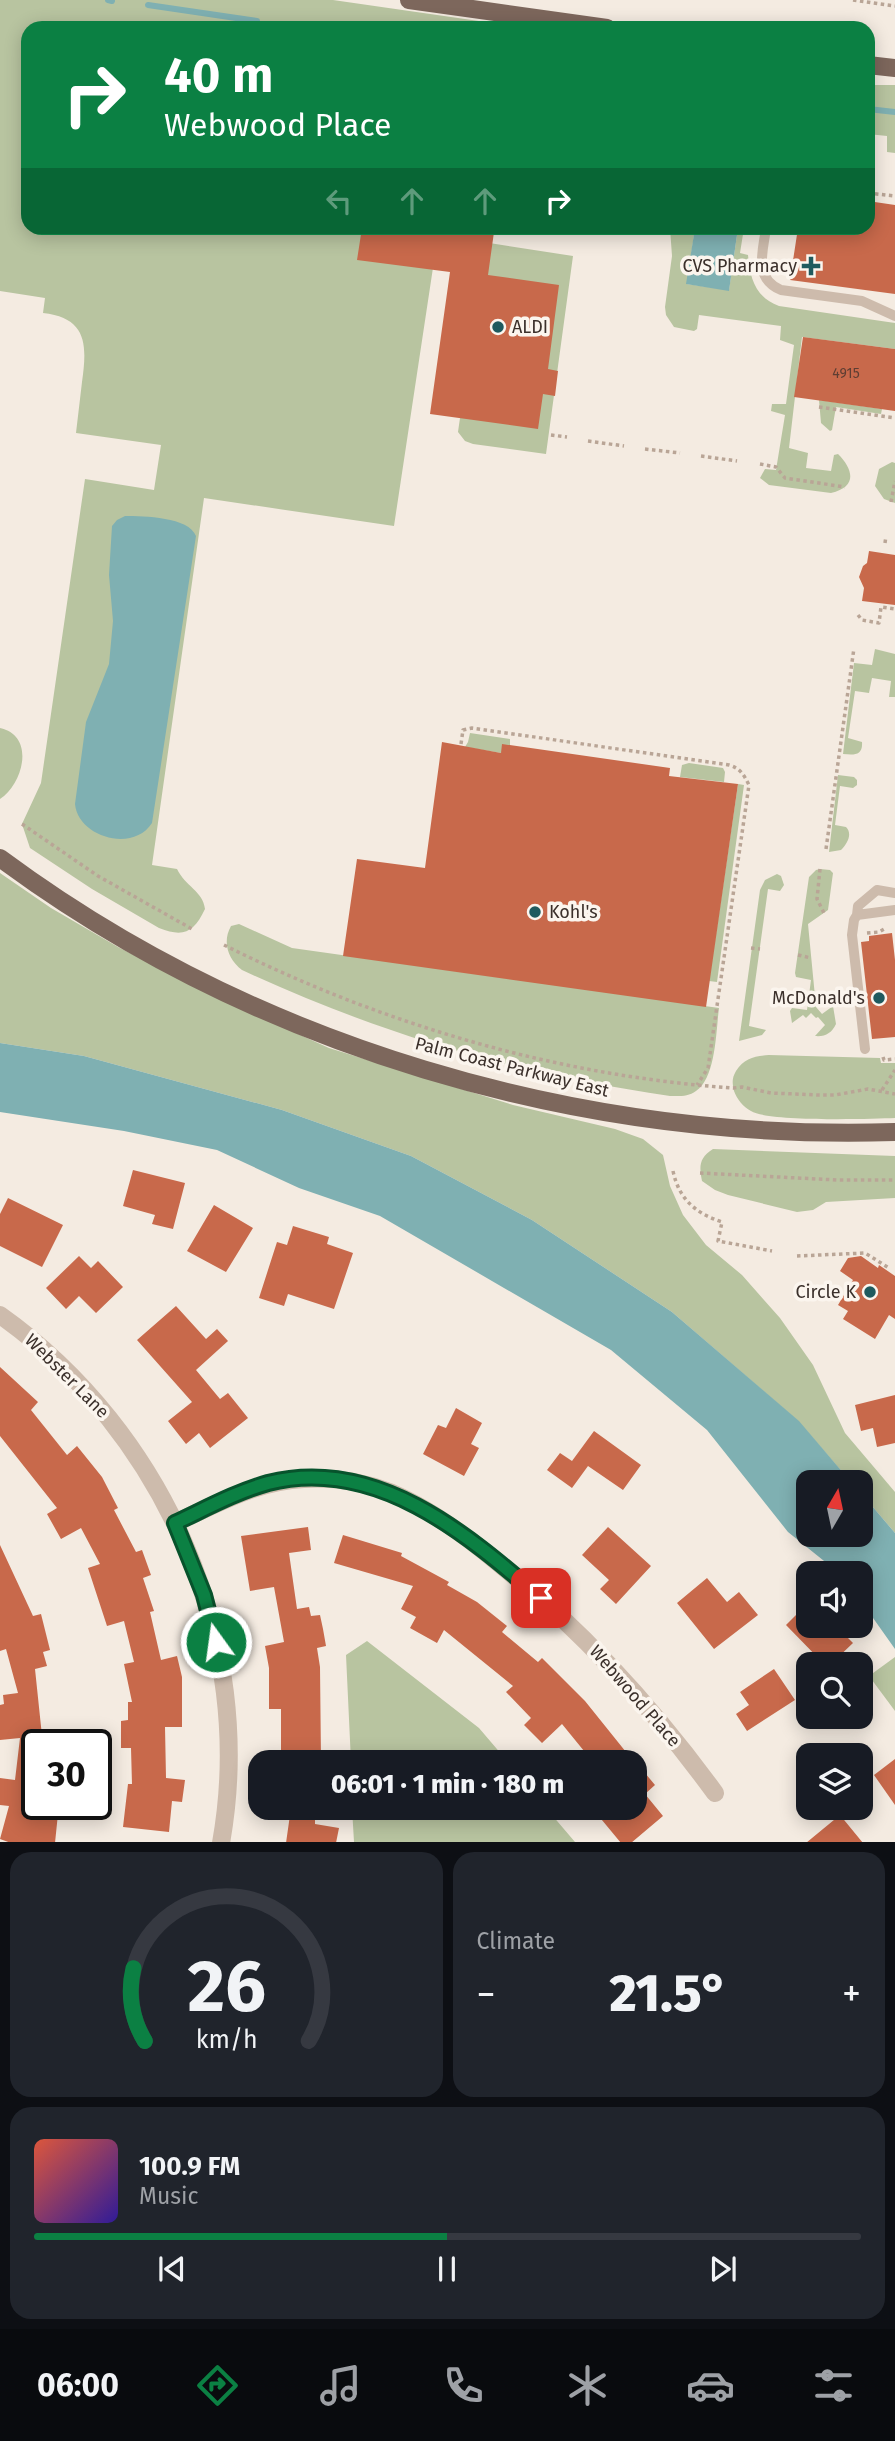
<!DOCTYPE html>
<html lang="en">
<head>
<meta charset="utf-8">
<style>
	body { margin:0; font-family:"Fira Sans",sans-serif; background:#20242c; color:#f1f3f6; height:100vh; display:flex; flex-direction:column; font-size:26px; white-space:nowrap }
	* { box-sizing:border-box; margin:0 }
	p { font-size:23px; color:#9ea1a6 }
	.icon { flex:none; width:38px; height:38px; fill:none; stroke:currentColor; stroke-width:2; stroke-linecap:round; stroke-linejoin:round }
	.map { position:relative; height:1842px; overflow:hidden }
	.drawer { display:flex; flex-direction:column; gap:10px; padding:10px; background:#0d0f14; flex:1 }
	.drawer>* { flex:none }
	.top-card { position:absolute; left:21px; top:21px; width:854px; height:214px; border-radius:21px; box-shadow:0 4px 18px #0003; background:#0b8043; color:#fff; overflow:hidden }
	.needle { width:46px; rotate:9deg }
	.buttons { position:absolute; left:796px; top:1470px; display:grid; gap:14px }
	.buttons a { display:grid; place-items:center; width:77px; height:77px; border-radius:14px; background:#171b24; box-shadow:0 4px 18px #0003; font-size:35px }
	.speed { position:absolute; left:21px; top:1729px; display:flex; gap:14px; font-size:35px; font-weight:700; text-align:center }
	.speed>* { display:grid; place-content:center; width:91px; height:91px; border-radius:50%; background:#171b24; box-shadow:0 4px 18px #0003; line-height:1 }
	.speed .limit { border:4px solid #111; border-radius:10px; background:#fff; color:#111 }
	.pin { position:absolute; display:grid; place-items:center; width:60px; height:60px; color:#fff; margin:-30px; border-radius:14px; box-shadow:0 4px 10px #0006 }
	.me { position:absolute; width:77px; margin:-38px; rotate:346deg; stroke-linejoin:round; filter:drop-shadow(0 0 5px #0008) }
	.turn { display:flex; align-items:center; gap:24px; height:147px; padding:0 28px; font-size:32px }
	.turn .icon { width:91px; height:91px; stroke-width:2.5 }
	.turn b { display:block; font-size:49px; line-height:60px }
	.lanes { display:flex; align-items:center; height:66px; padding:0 28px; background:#0003; justify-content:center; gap:35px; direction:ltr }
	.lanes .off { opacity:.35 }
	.big { font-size:52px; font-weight:800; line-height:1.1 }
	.drawer .tile { flex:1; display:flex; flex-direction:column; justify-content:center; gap:10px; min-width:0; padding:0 24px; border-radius:21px; background:#20242c }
	.drawer .dial { align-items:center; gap:0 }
	.dial svg { height:182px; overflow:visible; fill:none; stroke:#363941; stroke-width:7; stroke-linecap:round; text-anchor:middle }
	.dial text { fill:#f1f3f6; stroke:none }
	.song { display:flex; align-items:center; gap:21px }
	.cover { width:84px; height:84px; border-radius:10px; background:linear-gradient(135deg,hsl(10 70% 55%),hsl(250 70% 35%)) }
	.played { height:7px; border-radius:4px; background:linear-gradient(90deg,#0b8043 50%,#363941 50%) }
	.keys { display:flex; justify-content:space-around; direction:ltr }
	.heat { display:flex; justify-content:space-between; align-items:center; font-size:38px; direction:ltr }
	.drawer .tiles { flex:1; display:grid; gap:10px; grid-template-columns:1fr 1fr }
	.tile:last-child { grid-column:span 2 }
	.trip { position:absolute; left:248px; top:1750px; width:399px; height:70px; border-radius:21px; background:#171b24; box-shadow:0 4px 18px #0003; font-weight:800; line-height:70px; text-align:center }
	.tabs { display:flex; height:112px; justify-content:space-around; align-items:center; background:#090b0e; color:#9ea1a6 }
	.tabs .icon { width:49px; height:49px }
	.tabs .selected { color:#0b8043 }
	.tabs b { font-size:32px; color:#f1f3f6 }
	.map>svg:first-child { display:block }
	.green { fill:#b8c4a0 }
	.water { fill:#7fb0b2 }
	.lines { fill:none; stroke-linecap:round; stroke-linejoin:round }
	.stream { stroke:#7fb0b2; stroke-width:6 }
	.building { fill:#c8694b }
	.path { stroke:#b9a596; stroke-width:3.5; stroke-dasharray:3.5 3.5; stroke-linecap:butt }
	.lane { stroke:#cdbbac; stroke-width:10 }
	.street { stroke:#cdbbac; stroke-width:18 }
	.primary { stroke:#7d675c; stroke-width:18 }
	.route-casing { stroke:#07532c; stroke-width:18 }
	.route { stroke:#0b8043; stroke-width:12 }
	.poi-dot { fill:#1f5a5e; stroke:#fbf5ee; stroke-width:2.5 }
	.labels { text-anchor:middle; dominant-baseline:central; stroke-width:7; stroke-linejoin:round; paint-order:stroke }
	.number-label { font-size:14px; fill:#5e3e33 }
	.poi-label { font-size:18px; fill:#3b302b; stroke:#fbf5ee; text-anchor:end }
	.street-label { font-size:18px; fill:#3b302b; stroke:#fbf5ee }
</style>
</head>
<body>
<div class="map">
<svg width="895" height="1843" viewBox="0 0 895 1843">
	<rect width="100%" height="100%" fill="#f4ebe1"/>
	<path class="green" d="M 0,0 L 333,0 L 528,28 L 28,28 L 28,228 L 439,228 L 394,526 L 204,498 L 152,865 L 177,869 C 185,886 203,891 205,909 C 194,932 184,938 159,928 L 92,889 L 30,848 L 22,824 L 41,783 L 85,479 L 154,490 L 161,445 L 76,433 C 78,416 80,399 82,382 C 87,346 88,318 43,313 L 45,298 L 0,291 Z
		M 868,85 L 895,85 L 895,153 L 887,152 L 887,136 L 868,134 Z
		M 670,228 L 695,228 L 687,284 L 729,290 L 738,228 L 744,228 L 740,253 L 748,255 C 750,278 755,297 779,306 L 895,323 L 895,349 L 802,337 L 789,448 L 808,453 L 806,468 L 831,471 L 834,455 L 838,454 C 854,470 857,487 831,493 L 769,485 L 760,478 L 765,469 L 776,470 L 785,415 L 771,411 L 772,404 L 786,404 L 794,345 L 780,340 L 781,326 L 699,315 L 697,329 L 694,331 L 674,327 L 666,315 L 665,307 L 672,256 Z
		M 483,242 L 573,256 L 546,454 L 473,444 L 465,441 L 458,432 L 484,251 Z
		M 819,400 L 882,409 L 881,414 L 836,407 L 832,430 L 830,431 L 821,423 Z
		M 892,462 L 895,463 L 895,503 L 884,499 L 875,486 L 879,469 Z
		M 875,649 L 895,654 L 895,697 L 889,697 L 891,681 L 872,678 L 869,693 L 855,691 L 848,738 L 862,742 C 863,756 854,755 843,754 L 854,663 L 872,665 Z
		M 0,728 C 36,736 23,784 0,799 Z
		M 470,733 L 510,739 L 510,745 L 501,753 L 465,747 L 468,742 Z
		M 689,763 L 723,768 L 725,772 L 724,782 L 680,777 L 682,765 Z
		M 838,775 L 854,777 L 857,780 L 857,785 L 853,788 L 840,786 L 835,825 L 846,827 C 853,834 847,844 841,850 L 829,852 Z
		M 738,784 L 744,785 L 717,982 L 709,981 Z
		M 820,869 L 830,870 L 833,873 L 828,910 L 808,924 L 816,1007 L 822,1014 L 833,1006 L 836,1024 C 832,1033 825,1037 815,1036 L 825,1025 L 818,1017 L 816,1018 L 811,1013 L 806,1018 L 803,1015 L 792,1023 L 790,1011 L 792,1008 L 807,1010 L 811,980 L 796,977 L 795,973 L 809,877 L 816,870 Z
		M 0,873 L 51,908 L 118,947 L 210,994 L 329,1048 L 513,1105 L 615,1129 L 643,1139 L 663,1155 L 670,1186 L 683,1215 L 706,1245 L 742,1275 L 780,1318 L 813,1365 L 845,1433 L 895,1492 L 895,1533 L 861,1493 L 861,1482 L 851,1482 L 798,1421 L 672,1312 L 532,1220 L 411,1156 L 282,1110 L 84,1056 L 0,1043 Z
		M 777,874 L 781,876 L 784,885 L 780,891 L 768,889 L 749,1026 L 766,1030 L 762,1035 L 739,1041 L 760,890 L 765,880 Z
		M 239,924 L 292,948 L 719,1008 C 716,1030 716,1078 696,1091 C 688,1097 679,1096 670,1096 C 514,1073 385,1036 242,970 C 228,959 222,942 231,926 Z
		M 769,1055 L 880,1058 L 881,1063 L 895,1063 L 895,1118 C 869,1119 769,1122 751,1111 C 743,1107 737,1099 734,1091 C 732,1082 732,1078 736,1071 C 744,1058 755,1056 769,1055 Z
		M 713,1149 L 895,1156 L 895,1198 L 826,1202 L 813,1210 L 797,1212 L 728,1195 L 715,1190 L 702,1181 C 699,1166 699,1158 713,1149 Z
		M 367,1641 L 479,1728 L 508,1762 L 351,1762 L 346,1655 Z
		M 895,1657 L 895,1711 L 869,1676 Z
		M 352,1808 L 546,1808 L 575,1842 L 354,1842 Z"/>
	<path class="water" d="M 695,228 L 738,228 L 729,291 L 686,284 Z
		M 125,516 C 144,516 189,517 196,536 L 152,823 C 133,853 78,837 75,804 L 86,722 L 109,664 L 113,621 L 109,575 L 112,526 L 117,520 Z
		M 0,1043 L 84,1056 L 282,1110 L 411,1156 L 532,1220 L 672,1312 L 799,1421 L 851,1482 L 808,1482 L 808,1535 L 861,1535 L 861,1493 L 895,1533 L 895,1649 L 861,1601 L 861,1573 L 839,1573 L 788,1532 L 707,1430 L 611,1350 L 380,1216 L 299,1188 L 217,1150 L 124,1131 L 0,1112 Z"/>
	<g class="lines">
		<path class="stream" d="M 108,0 L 112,1
			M 148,5 L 257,21
			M 289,24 L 316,28
			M 868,109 L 895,112"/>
	</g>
	<path class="building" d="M 868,201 L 895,205 L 895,294 L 790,280 L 798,228 L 868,228 Z
		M 362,228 L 463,228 L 494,232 L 488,275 L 559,285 L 548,369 L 558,371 L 555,396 L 543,394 L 538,429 L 430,414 L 450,272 L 357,260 Z
		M 803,337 L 895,349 L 895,411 L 794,397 Z
		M 869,551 L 895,555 L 895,605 L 862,601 L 864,588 L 859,577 L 863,566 L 867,563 Z
		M 442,742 L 501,753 L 502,744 L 670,768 L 669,776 L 738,784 L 706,1007 L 343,956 L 357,859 L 425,868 Z
		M 892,933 L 895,960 L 895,1037 L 872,1039 L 861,942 L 869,941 L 869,936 Z
		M 133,1170 L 185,1183 L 173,1229 L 152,1224 L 155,1215 L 123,1206 Z
		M 8,1198 L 63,1225 L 42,1267 L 0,1246 L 0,1214 Z
		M 214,1205 L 253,1228 L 226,1272 L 187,1251 Z
		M 293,1226 L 329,1237 L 327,1244 L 353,1253 L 334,1309 L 288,1294 L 284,1306 L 259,1298 L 277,1242 L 287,1245 Z
		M 79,1256 L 91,1268 L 98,1261 L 123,1287 L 96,1313 L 79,1296 L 66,1309 L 46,1288 Z
		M 861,1256 L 878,1268 L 879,1265 L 895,1276 L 895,1319 L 889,1315 L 875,1339 L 843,1319 L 848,1311 L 838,1305 L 853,1280 L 840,1271 L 848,1258 Z
		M 176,1306 L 206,1339 L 217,1329 L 228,1341 L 196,1370 L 220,1399 L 228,1393 L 248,1418 L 210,1448 L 199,1433 L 186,1444 L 168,1421 L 192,1402 L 137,1340 Z
		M 0,1367 L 38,1402 L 31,1410 L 67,1455 L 77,1446 L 102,1477 L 118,1508 L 114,1510 L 136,1552 L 142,1550 L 151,1575 L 143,1578 L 154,1611 L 150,1612 L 161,1660 L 177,1656 L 182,1677 L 182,1727 L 165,1727 L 166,1778 L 185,1780 L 182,1802 L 172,1801 L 169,1832 L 123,1827 L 128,1784 L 132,1784 L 131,1748 L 121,1748 L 121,1721 L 128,1720 L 128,1702 L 132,1702 L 124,1664 L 134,1662 L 124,1621 L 107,1626 L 88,1568 L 100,1564 L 81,1528 L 61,1539 L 47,1514 L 57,1508 L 0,1436 Z
		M 895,1395 L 895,1443 L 877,1447 L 873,1428 L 861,1431 L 855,1405 Z
		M 456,1408 L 482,1423 L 471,1444 L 479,1448 L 464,1476 L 423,1454 L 438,1425 L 446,1428 Z
		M 594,1431 L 641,1465 L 623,1490 L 588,1466 L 572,1488 L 547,1470 L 560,1453 L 572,1461 Z
		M 308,1527 L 311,1550 L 289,1553 L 297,1609 L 309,1607 L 311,1616 L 320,1615 L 323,1629 L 326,1646 L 317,1648 L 320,1667 L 321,1762 L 281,1762 L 281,1709 L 269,1709 L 269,1668 L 265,1646 L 284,1642 L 274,1587 L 250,1591 L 241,1536 Z
		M 608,1527 L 651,1566 L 616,1604 L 600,1589 L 609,1580 L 582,1555 Z
		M 343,1535 L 402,1553 L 401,1556 L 449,1582 L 447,1585 L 477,1602 L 507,1626 L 502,1632 L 538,1662 L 542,1658 L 585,1701 L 634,1762 L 593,1762 L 562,1724 L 542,1743 L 524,1725 L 531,1718 L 506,1692 L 513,1686 L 444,1630 L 437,1643 L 410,1628 L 416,1617 L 401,1609 L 413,1586 L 334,1563 Z
		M 0,1545 L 33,1616 L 41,1614 L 50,1650 L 43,1652 L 47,1666 L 35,1669 L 42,1736 L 37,1737 L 37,1804 L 59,1804 L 55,1843 L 11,1843 L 0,1839 L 9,1806 L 0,1805 L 0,1778 L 15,1780 L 20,1738 L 0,1740 L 0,1705 L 4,1704 L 3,1695 L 18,1693 L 6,1649 L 0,1651 Z
		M 707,1578 L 727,1602 L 739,1592 L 758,1615 L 714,1649 L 677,1603 Z
		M 808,1603 L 808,1626 L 836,1626 L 853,1643 L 831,1664 L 824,1664 L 786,1625 Z
		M 774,1669 L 795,1700 L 747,1731 L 736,1714 L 749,1705 L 740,1692 Z
		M 895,1759 L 895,1805 L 874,1775 Z
		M 635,1761 L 655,1785 L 645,1794 L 663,1816 L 631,1843 L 621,1843 L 592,1808 L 635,1808 Z
		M 291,1808 L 315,1808 L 315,1824 L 339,1828 L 336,1843 L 286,1843 Z
		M 840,1815 L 863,1843 L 806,1843 Z"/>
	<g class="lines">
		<path class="path" d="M 853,0 L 895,6
			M 868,193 L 895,196
			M 819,407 L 895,418
			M 551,435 L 567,437
			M 588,441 L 624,446
			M 645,449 L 680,453
			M 701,456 L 737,461
			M 760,464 L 776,467 L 785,478 L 845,487
			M 891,502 L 895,481
			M 885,543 L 886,536
			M 858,615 L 862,620 L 879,623 L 881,607 L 895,609
			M 461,744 L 463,730 L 472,728 L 729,765 C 740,768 744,775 749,785 L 708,1068 L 697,1085
			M 22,824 L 98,876 L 192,929
			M 826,849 L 854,648
			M 820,869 L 817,899 L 824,913
			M 867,933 L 879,932 L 886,928
			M 224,945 C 382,1024 557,1076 733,1088 L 742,1087 L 771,1093 L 819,1095 L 835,1095 L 868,1089 L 895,1094
			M 751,948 L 760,949
			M 798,955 L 811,958
			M 883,1057 L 884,1060 L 895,1059
			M 882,1090 L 895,1070
			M 673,1171 C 679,1199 695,1213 722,1222 L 718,1241 L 772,1251
			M 700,1173 L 837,1180 L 895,1180
			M 797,1256 L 865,1253 L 889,1268"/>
		<path class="lane" d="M 766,228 C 763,252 753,278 781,290 L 862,301 L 895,316
			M 857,915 L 858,906 L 877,890 L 895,893
			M 865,1049 L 852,935 L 854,920 L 857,915 L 895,910"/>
		<path class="street" d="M 0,1315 C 165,1432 257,1642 221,1843
			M 175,1523 C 216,1504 257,1481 304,1479 C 334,1477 364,1482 392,1493 C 432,1510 469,1538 502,1566 C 584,1632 653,1708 715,1793"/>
		<path class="primary" d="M 409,0 L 607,28
			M 868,65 L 895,68
			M 0,858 C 255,1047 579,1142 895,1132"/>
	</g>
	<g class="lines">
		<g class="route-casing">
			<path id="route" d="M 216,1642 L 204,1595 L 175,1523 C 205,1509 236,1492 268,1483 C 375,1456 466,1533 541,1598"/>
		</g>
		<use href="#route" class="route"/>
	</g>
	<g class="poi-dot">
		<path d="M807.5 255.5h7v7h7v7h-7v7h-7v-7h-7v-7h7z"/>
		<circle cx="498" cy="327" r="7"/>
		<circle cx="535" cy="912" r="7"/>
		<circle cx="879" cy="998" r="7"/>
		<circle cx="870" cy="1292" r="7"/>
	</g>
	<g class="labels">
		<g class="number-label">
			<text x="846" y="373">4915</text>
		</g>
		<g class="poi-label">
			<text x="797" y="266">CVS Pharmacy</text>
			<text x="512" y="327" text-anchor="start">ALDI</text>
			<text x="549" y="912" text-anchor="start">Kohl's</text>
			<text x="865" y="998">McDonald's</text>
			<text x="856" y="1292">Circle K</text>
		</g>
		<g class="street-label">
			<text transform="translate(512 1067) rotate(14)">Palm Coast Parkway East</text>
			<text transform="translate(67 1376) rotate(45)">Webster Lane</text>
			<text transform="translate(635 1696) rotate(49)">Webwood Place</text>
		</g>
	</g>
</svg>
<div class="buttons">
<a><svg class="needle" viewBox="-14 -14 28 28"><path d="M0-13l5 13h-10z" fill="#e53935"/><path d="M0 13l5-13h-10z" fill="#9ea1a6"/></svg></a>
<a><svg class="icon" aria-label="sound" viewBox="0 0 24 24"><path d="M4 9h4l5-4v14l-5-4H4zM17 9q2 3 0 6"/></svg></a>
<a><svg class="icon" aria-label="search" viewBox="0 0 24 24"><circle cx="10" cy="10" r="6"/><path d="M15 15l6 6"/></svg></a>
<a><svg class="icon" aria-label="layers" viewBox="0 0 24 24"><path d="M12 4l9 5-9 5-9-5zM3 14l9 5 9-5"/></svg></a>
</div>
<div class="speed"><div class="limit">30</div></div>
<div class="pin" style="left:541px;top:1598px;background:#d93025"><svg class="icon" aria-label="arrive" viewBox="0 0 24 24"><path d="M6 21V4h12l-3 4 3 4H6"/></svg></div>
<svg class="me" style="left:216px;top:1642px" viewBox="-20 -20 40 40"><circle r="17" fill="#0b8043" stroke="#fff" stroke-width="3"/><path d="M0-11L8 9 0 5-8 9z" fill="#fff"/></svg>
<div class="trip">06:01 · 1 min · 180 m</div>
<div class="top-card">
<div class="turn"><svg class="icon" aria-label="right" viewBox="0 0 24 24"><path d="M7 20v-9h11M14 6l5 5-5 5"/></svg><div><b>40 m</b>Webwood Place</div></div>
<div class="lanes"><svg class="icon off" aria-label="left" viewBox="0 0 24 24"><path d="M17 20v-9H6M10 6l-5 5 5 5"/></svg><svg class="icon off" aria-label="ahead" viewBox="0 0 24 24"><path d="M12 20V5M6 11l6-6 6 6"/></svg><svg class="icon off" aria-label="ahead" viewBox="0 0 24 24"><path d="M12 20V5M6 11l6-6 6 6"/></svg><svg class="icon" aria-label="right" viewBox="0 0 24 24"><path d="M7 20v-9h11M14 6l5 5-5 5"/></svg></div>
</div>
</div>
<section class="drawer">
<div class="tiles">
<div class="tile dial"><svg viewBox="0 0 100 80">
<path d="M14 69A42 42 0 1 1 86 69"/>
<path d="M14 69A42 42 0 0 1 9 37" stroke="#0b8043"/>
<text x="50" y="56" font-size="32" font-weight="700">26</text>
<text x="50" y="72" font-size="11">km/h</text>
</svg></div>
<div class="tile"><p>Climate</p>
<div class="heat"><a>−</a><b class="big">21.5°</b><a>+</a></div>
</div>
<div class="tile">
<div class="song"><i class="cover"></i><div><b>100.9 FM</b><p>Music</p></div></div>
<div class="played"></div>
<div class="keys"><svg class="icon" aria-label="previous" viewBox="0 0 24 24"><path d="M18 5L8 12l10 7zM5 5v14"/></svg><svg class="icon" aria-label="pause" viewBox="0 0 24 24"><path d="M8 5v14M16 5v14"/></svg><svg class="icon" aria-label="next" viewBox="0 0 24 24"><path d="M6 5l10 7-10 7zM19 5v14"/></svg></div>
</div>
</div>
</section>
<nav class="tabs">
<b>06:00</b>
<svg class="icon selected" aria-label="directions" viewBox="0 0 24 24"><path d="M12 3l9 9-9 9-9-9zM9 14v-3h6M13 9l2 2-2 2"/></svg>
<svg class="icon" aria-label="music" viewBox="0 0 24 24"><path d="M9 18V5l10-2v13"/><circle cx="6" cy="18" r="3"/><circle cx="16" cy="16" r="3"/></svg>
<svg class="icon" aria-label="phone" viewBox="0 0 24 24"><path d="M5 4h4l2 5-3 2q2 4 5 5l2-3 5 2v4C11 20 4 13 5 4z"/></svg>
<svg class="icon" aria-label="climate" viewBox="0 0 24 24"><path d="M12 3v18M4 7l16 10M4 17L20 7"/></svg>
<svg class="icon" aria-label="car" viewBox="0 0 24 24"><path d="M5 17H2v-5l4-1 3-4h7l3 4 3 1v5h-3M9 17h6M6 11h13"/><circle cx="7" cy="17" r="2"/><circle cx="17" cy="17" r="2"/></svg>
<svg class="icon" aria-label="filters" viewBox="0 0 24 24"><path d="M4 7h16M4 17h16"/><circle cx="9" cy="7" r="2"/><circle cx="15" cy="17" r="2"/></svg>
</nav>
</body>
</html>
